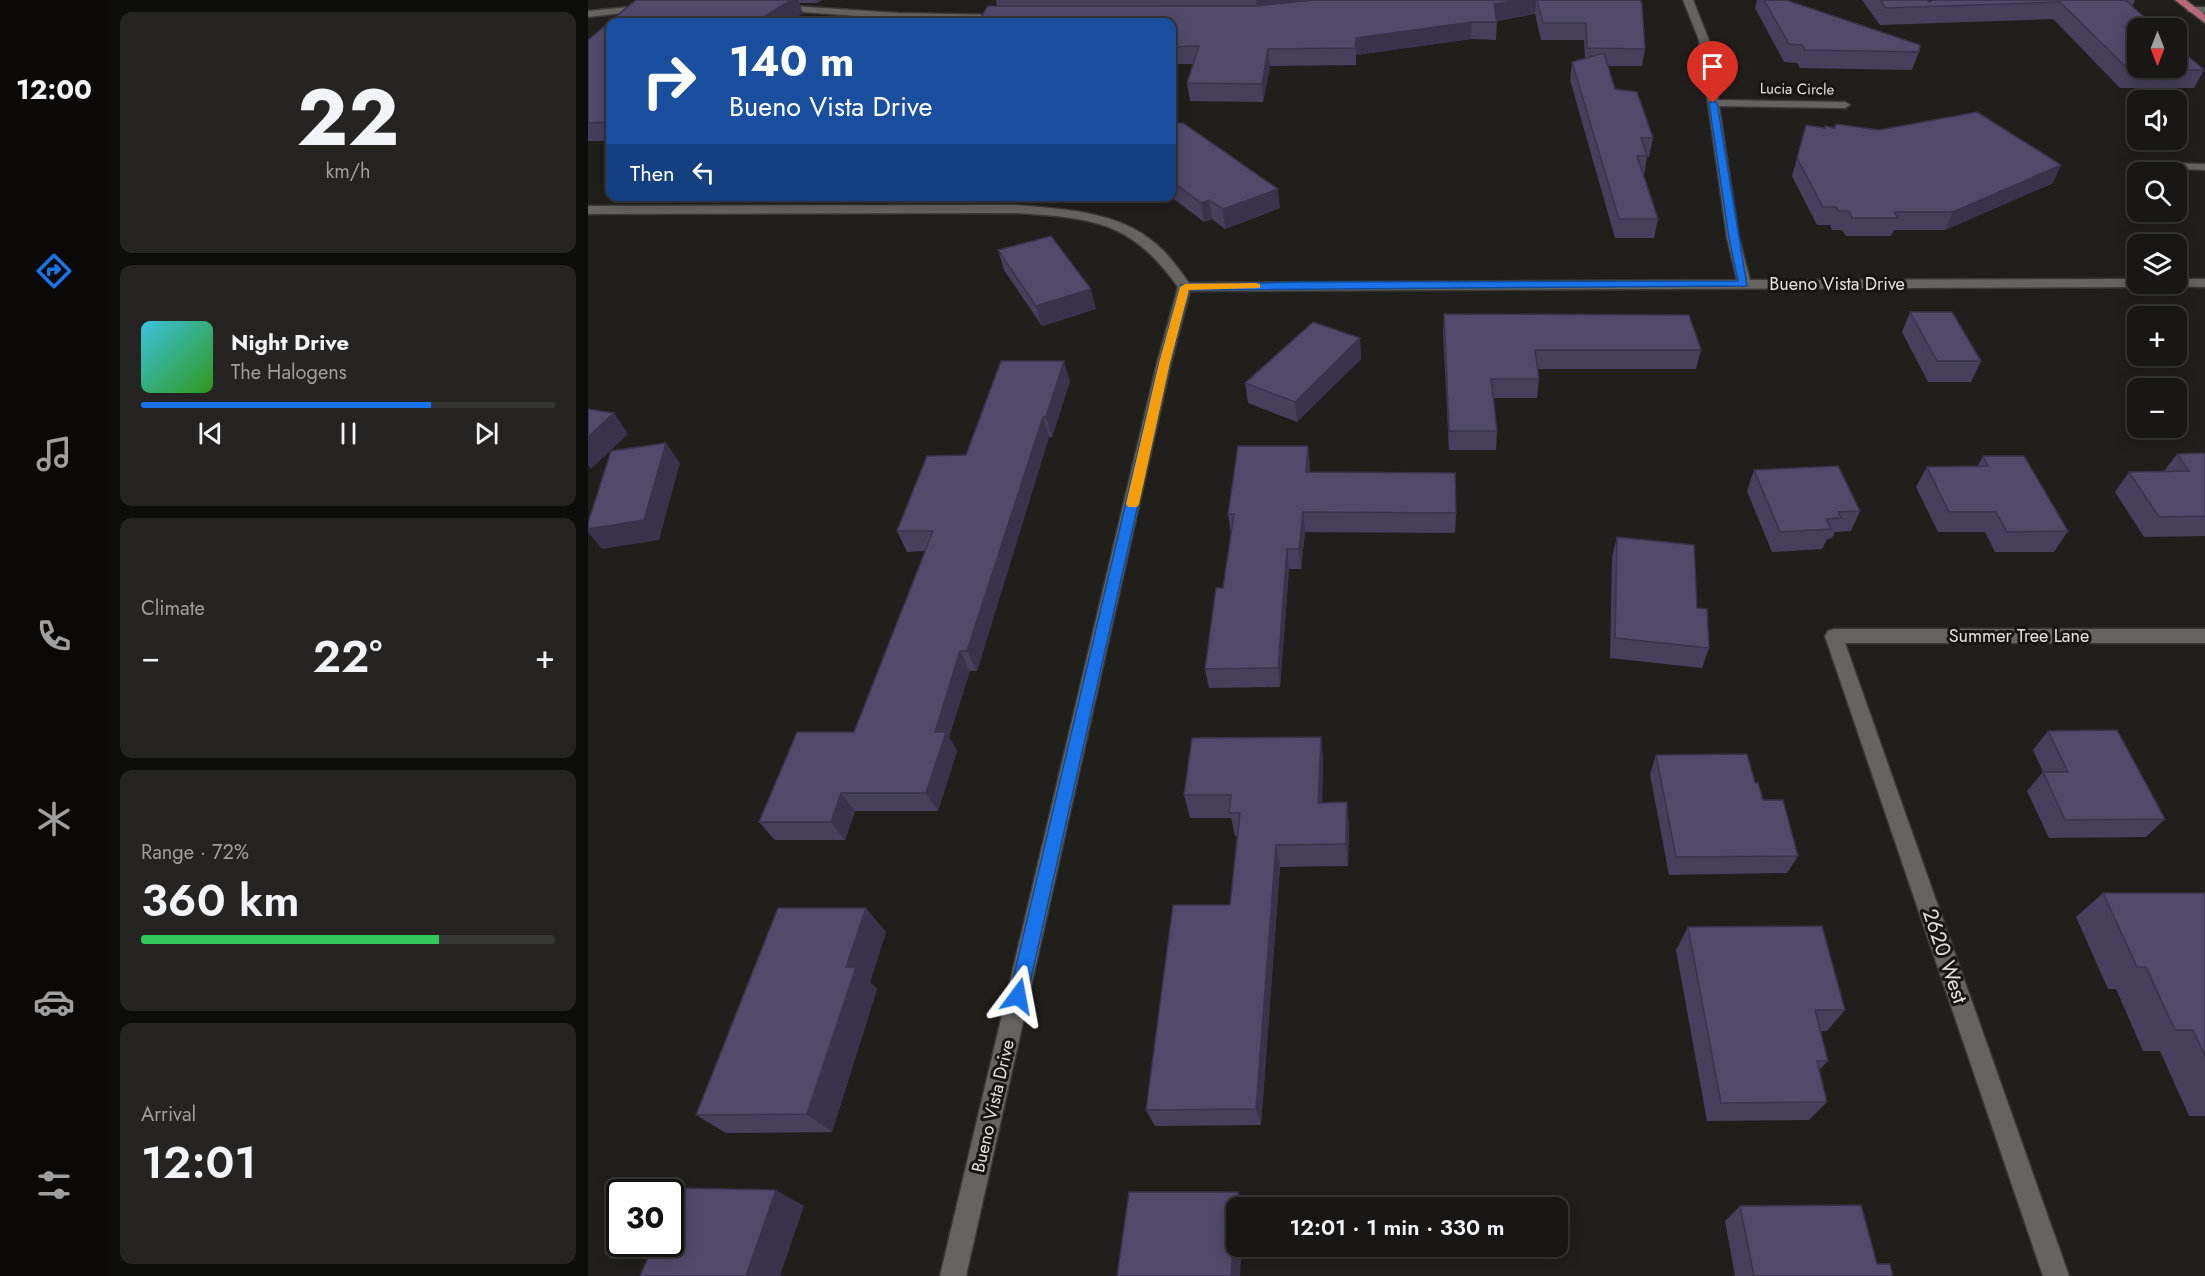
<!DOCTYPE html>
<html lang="en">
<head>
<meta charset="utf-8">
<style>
	body { margin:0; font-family:Jost,sans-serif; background:#252422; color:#f1f3f6; height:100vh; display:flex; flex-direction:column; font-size:22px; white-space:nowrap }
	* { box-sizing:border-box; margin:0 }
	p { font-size:20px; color:#9f9fa0 }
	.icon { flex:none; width:33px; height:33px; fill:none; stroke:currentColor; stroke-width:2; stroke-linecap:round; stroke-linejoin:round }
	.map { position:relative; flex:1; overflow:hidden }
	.details { display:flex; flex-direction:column; gap:12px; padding:12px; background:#0d0d0c; width:480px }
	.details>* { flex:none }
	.guide { position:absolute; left:18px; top:18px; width:570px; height:183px; border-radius:12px; box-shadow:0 3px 15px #0003,0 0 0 2px #363634; background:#1a4fa0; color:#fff; overflow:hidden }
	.needle { width:39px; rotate:180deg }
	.controls { position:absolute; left:1539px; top:18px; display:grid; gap:12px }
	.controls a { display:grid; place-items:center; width:60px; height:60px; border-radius:12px; background:#181715; box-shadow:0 3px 15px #0003,0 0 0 2px #363634; font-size:30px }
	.speed { position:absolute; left:18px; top:1179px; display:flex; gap:12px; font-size:30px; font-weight:700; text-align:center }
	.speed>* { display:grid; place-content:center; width:78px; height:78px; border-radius:50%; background:#181715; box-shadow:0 3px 15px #0003,0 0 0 2px #363634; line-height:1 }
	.speed .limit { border:3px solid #111; border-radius:9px; background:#fff; color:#111 }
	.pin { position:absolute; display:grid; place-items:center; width:51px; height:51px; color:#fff; margin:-62px -26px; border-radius:50% 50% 50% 0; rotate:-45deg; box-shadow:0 0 6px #0007 }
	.pin .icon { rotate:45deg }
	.me { position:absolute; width:66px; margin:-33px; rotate:13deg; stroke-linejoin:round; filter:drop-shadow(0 0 4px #0008) }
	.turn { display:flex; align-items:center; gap:21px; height:126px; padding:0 24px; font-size:27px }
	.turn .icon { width:78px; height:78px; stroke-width:2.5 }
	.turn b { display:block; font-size:42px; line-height:51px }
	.then { display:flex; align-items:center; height:57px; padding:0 24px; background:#0003; gap:12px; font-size:22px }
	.big { font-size:45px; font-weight:600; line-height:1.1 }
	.details .card { flex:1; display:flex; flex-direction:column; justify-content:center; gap:9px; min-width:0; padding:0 21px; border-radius:12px; background:#252422 }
	.details .dial { align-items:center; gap:0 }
	.dial b { font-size:78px; line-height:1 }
	.song { display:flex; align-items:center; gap:18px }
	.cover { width:72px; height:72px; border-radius:9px; background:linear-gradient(135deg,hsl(190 70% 55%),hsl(110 70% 35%)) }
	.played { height:6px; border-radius:3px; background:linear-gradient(90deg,#1a73e8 70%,#363634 70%) }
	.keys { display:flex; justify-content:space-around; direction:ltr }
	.heat { display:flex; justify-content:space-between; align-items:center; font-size:33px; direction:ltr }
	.charge { height:9px; border-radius:4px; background:linear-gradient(90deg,#34c759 72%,#363634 0) }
	.trip { position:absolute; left:638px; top:1197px; width:342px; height:60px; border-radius:12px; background:#181715; box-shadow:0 3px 15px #0003,0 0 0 2px #363634; font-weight:600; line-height:60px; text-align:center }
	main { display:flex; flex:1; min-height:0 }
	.tab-bar { display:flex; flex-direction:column; width:108px; justify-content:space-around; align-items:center; background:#0a0908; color:#9f9fa0 }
	.tab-bar .icon { width:42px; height:42px }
	.tab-bar .current { color:#1a73e8 }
	.tab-bar b { font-size:27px; color:#f1f3f6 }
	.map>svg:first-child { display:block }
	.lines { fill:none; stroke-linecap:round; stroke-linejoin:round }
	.minor-casing { stroke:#3a3936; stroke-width:3 }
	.major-casing { stroke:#3a3936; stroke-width:3 }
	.minor { fill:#656460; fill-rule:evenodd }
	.major { fill:#ba697b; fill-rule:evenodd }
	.wall { fill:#46405c }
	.shaded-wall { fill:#39344b }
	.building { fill:#514a6b; stroke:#39344b; stroke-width:1.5 }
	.route { fill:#1a73e8; stroke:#114b97; stroke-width:1.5 }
	.slow { fill:#f59e0b }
	.labels { text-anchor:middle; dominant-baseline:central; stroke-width:6; stroke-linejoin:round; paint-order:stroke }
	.far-street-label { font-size:15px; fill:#e2e1df; stroke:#171612 }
	.street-label { font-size:18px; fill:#e2e1df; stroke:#171612 }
	.near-street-label { font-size:21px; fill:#e2e1df; stroke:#171612 }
</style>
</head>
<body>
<main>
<nav class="tab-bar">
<b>12:00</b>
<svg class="icon current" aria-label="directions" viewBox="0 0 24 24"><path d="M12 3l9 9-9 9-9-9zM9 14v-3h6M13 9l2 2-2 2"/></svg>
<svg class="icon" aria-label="music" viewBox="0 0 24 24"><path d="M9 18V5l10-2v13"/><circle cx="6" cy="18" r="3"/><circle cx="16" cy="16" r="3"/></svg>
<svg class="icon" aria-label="phone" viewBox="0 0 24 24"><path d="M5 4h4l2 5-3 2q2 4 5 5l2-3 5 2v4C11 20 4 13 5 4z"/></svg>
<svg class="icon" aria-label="climate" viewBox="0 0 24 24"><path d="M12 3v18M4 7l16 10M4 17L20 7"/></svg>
<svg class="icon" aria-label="car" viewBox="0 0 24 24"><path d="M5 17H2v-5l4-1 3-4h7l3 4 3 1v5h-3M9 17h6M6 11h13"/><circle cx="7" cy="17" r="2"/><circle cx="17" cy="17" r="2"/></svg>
<svg class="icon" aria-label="filters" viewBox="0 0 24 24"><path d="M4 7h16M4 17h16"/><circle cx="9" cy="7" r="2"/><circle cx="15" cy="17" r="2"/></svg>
</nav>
<section class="details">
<div class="card dial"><b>22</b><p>km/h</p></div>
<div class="card">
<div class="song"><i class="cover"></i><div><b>Night Drive</b><p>The Halogens</p></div></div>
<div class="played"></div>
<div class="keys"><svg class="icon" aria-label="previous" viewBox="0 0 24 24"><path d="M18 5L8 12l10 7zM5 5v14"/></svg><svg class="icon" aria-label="pause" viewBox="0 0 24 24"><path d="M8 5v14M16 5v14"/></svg><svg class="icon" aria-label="next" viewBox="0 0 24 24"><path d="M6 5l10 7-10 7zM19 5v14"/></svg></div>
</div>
<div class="card"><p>Climate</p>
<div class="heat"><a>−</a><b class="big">22°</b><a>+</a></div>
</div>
<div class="card"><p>Range · 72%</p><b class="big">360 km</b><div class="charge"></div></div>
<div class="card"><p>Arrival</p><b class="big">12:01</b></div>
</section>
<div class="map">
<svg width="1617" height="1276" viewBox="0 0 1617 1276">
	<rect width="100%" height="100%" fill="#201f1c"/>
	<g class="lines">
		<g class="minor-casing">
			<path id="minor" d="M 1095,0 L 1105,0 L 1121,40 L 1130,100 L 1257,102 L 1262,105 L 1257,108 L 1131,106 L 1151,238 L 1162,280 L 1550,279 L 1550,284 L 1556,284 L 1550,287 L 602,291 L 583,363 L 378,1276 L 352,1276 L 569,363 L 590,287 C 543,221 505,218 428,213 L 0,214 L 0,206 L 428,205 C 475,209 531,211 568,244 C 581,255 591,269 601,283 L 1149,280 L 1139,238 L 1111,40 Z
				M 61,5 L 64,6 L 64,10 L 0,17 L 0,11 Z
				M 190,5 L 310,13 L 417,15 L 422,18 L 417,21 L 310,19 L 187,10 L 185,8 Z
				M 1604,7 L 1617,7 L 1617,13 L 1601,12 L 1599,10 Z
				M 1576,163 L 1617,164 L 1617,170 L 1572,168 L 1570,166 Z
				M 1588,279 L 1617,279 L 1617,287 L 1583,286 L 1582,284 L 1588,284 Z
				M 1246,629 L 1617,629 L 1617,643 L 1257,643 L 1481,1276 L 1455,1276 L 1237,636 L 1240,631 Z"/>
		</g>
		<g class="major-casing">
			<path id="major" d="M 1587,0 L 1598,0 L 1617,15 L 1617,23 Z"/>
		</g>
		<use href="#minor" class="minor"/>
		<use href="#major" class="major"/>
	</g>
	<path class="wall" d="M 48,0 L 235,0 L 229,3 L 211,3 L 215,13 L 201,22 L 22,22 L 22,141 L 0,141 L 0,40 Z
		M 408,0 L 1052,0 L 1057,49 L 1054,66 L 1020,66 L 1027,89 L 1065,138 L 1061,157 L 1059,157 L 1056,175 L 1070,219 L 1066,238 L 1027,238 L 982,80 L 984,62 L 997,59 L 996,40 L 953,40 L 947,14 L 909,21 L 908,40 L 883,39 L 768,55 L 768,65 L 682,66 L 675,102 L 602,101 L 599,83 L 605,64 L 584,64 L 584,22 L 409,6 Z
		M 1169,0 L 1176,0 L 1331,52 L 1324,70 L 1212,68 L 1209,63 L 1196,62 L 1167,8 Z
		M 1274,0 L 1339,0 L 1341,2 L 1346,0 L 1547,0 L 1544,6 L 1616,70 L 1606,88 L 1532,88 L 1465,19 L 1292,25 Z
		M 584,123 L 692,208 L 637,229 L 624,219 L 616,222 L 582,196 L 584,196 Z
		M 1218,125 L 1465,183 L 1357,230 L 1306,230 L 1303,236 L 1258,236 L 1254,230 L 1244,230 L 1242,225 L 1229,225 L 1204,176 Z
		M 410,250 L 508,309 L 454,326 L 416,270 Z
		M 1322,312 L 1393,361 L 1383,382 L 1340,382 L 1314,332 Z
		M 856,314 L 1113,350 L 1108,369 L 950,369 L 951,379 L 949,398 L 906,398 L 909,431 L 908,450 L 861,450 L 855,333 Z
		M 772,338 L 773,359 L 709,422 L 660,403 L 657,383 Z
		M 482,381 L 464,437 L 461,437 L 389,671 L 382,671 L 361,737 L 369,751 L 350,811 L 267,811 L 257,840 L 187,840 L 171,822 L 266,732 L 337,551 L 319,552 L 309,531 L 378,455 Z
		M 720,446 L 722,472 L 868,513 L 867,533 L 717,532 L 713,569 L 701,569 L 692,687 L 621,688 L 617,669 L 635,588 L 643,534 L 640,514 Z
		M 1617,453 L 1617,536 L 1556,537 L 1527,492 L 1541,472 L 1576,471 L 1589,454 Z
		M 1395,456 L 1480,531 L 1466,552 L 1407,552 L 1397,532 L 1350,532 L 1328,487 L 1339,467 L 1389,467 Z
		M 1166,470 L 1272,511 L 1263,531 L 1247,532 L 1244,538 L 1239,539 L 1234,549 L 1184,552 L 1159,491 Z
		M 1029,537 L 1109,608 L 1121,648 L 1114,668 L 1022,658 L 1024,557 Z
		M 1460,731 L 1577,819 L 1558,837 L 1461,838 L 1439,791 L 1455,772 L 1445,750 Z
		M 733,737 L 735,761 L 734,803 L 761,825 L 760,866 L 692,867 L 673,1125 L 567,1126 L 558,1110 L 642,905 L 649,836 L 647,836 L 643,818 L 602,818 L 596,795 Z
		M 1068,755 L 1167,783 L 1175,800 L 1210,856 L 1199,873 L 1081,875 L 1062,774 Z
		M 1515,893 L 1617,893 L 1617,1116 L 1601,1116 L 1572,1051 L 1555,1051 L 1528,989 L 1520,989 L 1488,917 Z
		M 1100,927 L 1257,1010 L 1239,1031 L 1232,1031 L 1240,1061 L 1231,1070 L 1239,1102 L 1221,1120 L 1119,1121 L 1088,950 Z
		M 298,932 L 282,982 L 289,989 L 244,1132 L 138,1133 L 108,1115 Z
		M 1152,1206 L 1289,1264 L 1305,1276 L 1147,1276 L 1137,1221 Z"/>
	<path class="shaded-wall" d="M 203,0 L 210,0 L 215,13 L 201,22 L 168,22 Z
		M 228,0 L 235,0 L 229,3 Z
		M 668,0 L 786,0 L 669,13 Z
		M 931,0 L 948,0 L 947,14 L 905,21 L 906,4 Z
		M 884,22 L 883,39 L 768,55 L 768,65 L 768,38 Z
		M 680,49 L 682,66 L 675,102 L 674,84 Z
		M 1473,165 L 1465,183 L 1357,230 L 1365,212 Z
		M 690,189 L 692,208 L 637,229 L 635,209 Z
		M 621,200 L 624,219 L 616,222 L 613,203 Z
		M 503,289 L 508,309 L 454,326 L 448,306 Z
		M 772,338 L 773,359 L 709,422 L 707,402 Z
		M 476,361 L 482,381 L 464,437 L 458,417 Z
		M 26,413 L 40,434 L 3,469 L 0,465 L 0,437 Z
		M 455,417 L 461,437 L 389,671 L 379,651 Z
		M 78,443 L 92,463 L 71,540 L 14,549 L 0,532 L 0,529 Z
		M 720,446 L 722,467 L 720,492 L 718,472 Z
		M 715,512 L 717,532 L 713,569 L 711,549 Z
		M 699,549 L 701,569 L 692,687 L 690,668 Z
		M 372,651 L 382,671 L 361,737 L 369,751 L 350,811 L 338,793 L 347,732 Z
		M 733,737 L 735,761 L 733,826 L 730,803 Z
		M 253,793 L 267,811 L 257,840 L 243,822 Z
		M 759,802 L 761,825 L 760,866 L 758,844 Z
		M 688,845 L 692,867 L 673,1125 L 668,1109 Z
		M 278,908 L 298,932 L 282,982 L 289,989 L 244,1132 L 219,1114 L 258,967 Z
		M 188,1190 L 216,1206 L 192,1276 L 158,1276 Z
		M 650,1192 L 657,1208 L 649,1208 Z
		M 648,1218 L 648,1246 L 654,1246 L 652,1276 L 643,1276 Z"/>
	<path class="building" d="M 48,0 L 203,0 L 168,22 L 22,22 L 22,122 L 0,123 L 0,40 Z
		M 725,0 L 931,0 L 906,4 L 909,22 L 884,22 L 768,38 L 767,48 L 680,49 L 674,84 L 599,83 L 611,46 L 584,47 L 584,22 L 390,22 L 400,6 L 667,6 Z
		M 949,0 L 1052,0 L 1054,4 L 1057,49 L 999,48 L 998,23 L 955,23 Z
		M 1176,0 L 1198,0 L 1332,45 L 1331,52 L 1217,50 L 1214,45 L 1201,44 Z
		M 1292,0 L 1339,0 L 1341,2 L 1346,0 L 1537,0 L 1569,28 L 1550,28 L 1550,68 L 1588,68 L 1588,46 L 1616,70 L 1541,70 L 1472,2 L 1298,8 Z
		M 1016,53 L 1027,89 L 1049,92 L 1065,138 L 1053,138 L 1059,156 L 1049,156 L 1070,219 L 1031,219 L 984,62 Z
		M 1389,112 L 1473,165 L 1365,212 L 1306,212 L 1310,218 L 1264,218 L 1261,211 L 1251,211 L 1248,207 L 1235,207 L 1209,158 L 1218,125 L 1237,128 L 1237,126 L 1247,128 L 1248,124 L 1291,130 Z
		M 584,123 L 595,123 L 690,189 L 635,209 L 621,200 L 613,203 L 584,181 Z
		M 463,236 L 503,289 L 448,306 L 410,250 Z
		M 1322,312 L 1364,312 L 1393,361 L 1349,361 Z
		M 856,314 L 1101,315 L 1113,350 L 947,350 L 951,379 L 903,379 L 909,431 L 861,431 Z
		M 725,322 L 772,338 L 707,402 L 657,383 Z
		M 413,361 L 476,361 L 458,417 L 455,417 L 379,651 L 372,651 L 347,732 L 358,732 L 338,793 L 253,793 L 243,822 L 171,822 L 209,732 L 266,732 L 345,531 L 309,531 L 339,456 L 378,455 Z
		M 0,409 L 26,413 L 0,437 Z
		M 78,443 L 56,520 L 0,529 L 0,523 L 23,451 Z
		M 650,446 L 720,446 L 718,472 L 867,473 L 868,513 L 715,512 L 711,549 L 699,549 L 690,668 L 617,669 L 628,588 L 635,588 L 646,514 L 640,514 Z
		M 1617,453 L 1617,516 L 1571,517 L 1541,472 L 1601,471 L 1589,454 Z
		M 1395,456 L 1436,456 L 1480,531 L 1419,532 L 1408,512 L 1361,512 L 1339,467 L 1400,466 Z
		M 1250,466 L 1272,511 L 1250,512 L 1253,518 L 1238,519 L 1243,529 L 1192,532 L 1166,470 Z
		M 1029,537 L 1106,545 L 1109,608 L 1119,609 L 1121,648 L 1027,638 Z
		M 1529,730 L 1577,819 L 1477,820 L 1455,772 L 1480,772 L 1460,731 Z
		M 733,737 L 730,803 L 759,802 L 758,844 L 688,845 L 668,1109 L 558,1110 L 585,905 L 642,905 L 652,813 L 641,813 L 643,795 L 596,795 L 604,738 Z
		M 1159,754 L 1167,783 L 1170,783 L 1175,800 L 1195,800 L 1210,856 L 1088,857 L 1068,755 Z
		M 1515,893 L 1617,893 L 1617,1056 L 1605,1030 L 1587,1030 L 1558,967 L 1549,967 Z
		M 190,908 L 278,908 L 258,967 L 268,967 L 219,1114 L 108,1115 Z
		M 1234,926 L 1257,1010 L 1227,1010 L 1240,1061 L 1229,1061 L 1239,1102 L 1133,1103 L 1100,927 Z
		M 88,1188 L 188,1190 L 158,1276 L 52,1276 L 66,1244 L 82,1244 L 82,1202 Z
		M 541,1192 L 650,1192 L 649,1208 L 648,1208 L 643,1276 L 529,1276 Z
		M 1273,1205 L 1289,1264 L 1302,1264 L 1305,1276 L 1166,1276 L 1152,1206 Z"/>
	<path class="route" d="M 1125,101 L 1129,103 L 1159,286 L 601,290 L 582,363 L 439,996 L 436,1003 L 430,1005 L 424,1003 L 421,996 L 571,363 L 593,285 L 716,282 L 1150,281 L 1141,238 L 1121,103 Z"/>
	<path class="slow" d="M 668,283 L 672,284 L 672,288 L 601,290 L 582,363 L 551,504 L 549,507 L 540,507 L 538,504 L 571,363 L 592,287 L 597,284 Z"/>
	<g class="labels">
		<g class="far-street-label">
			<text transform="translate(1209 89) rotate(1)">Lucia Circle</text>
		</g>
		<g class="street-label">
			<text x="1249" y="284">Bueno Vista Drive</text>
			<text x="1431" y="636">Summer Tree Lane</text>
			<text transform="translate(405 1106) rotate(-77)">Bueno Vista Drive</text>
		</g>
		<g class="near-street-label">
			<text transform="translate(1357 956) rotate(71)">2620 West</text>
		</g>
	</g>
</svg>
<div class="controls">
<a><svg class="needle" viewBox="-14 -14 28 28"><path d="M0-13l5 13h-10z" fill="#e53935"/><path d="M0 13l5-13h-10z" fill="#9f9fa0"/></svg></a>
<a><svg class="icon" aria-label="sound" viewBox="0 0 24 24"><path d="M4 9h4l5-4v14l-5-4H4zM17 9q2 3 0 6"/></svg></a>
<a><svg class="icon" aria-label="search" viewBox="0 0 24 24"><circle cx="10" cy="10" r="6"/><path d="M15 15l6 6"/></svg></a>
<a><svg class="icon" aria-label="layers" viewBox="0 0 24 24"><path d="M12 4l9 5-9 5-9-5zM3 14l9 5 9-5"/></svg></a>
<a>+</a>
<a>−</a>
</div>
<div class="speed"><div class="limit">30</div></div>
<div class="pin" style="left:1125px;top:103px;background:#d93025"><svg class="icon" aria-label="arrive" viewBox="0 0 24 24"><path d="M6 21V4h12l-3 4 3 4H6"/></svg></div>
<svg class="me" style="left:430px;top:996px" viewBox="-20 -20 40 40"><path d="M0-17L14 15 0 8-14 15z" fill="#1a73e8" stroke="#fff" stroke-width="4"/></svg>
<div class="trip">12:01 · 1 min · 330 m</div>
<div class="guide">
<div class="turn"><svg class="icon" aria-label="right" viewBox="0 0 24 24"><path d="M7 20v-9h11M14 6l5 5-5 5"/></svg><div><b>140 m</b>Bueno Vista Drive</div></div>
<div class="then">Then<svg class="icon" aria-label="left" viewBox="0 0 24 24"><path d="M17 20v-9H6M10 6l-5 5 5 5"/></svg></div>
</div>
</div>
</main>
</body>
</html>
